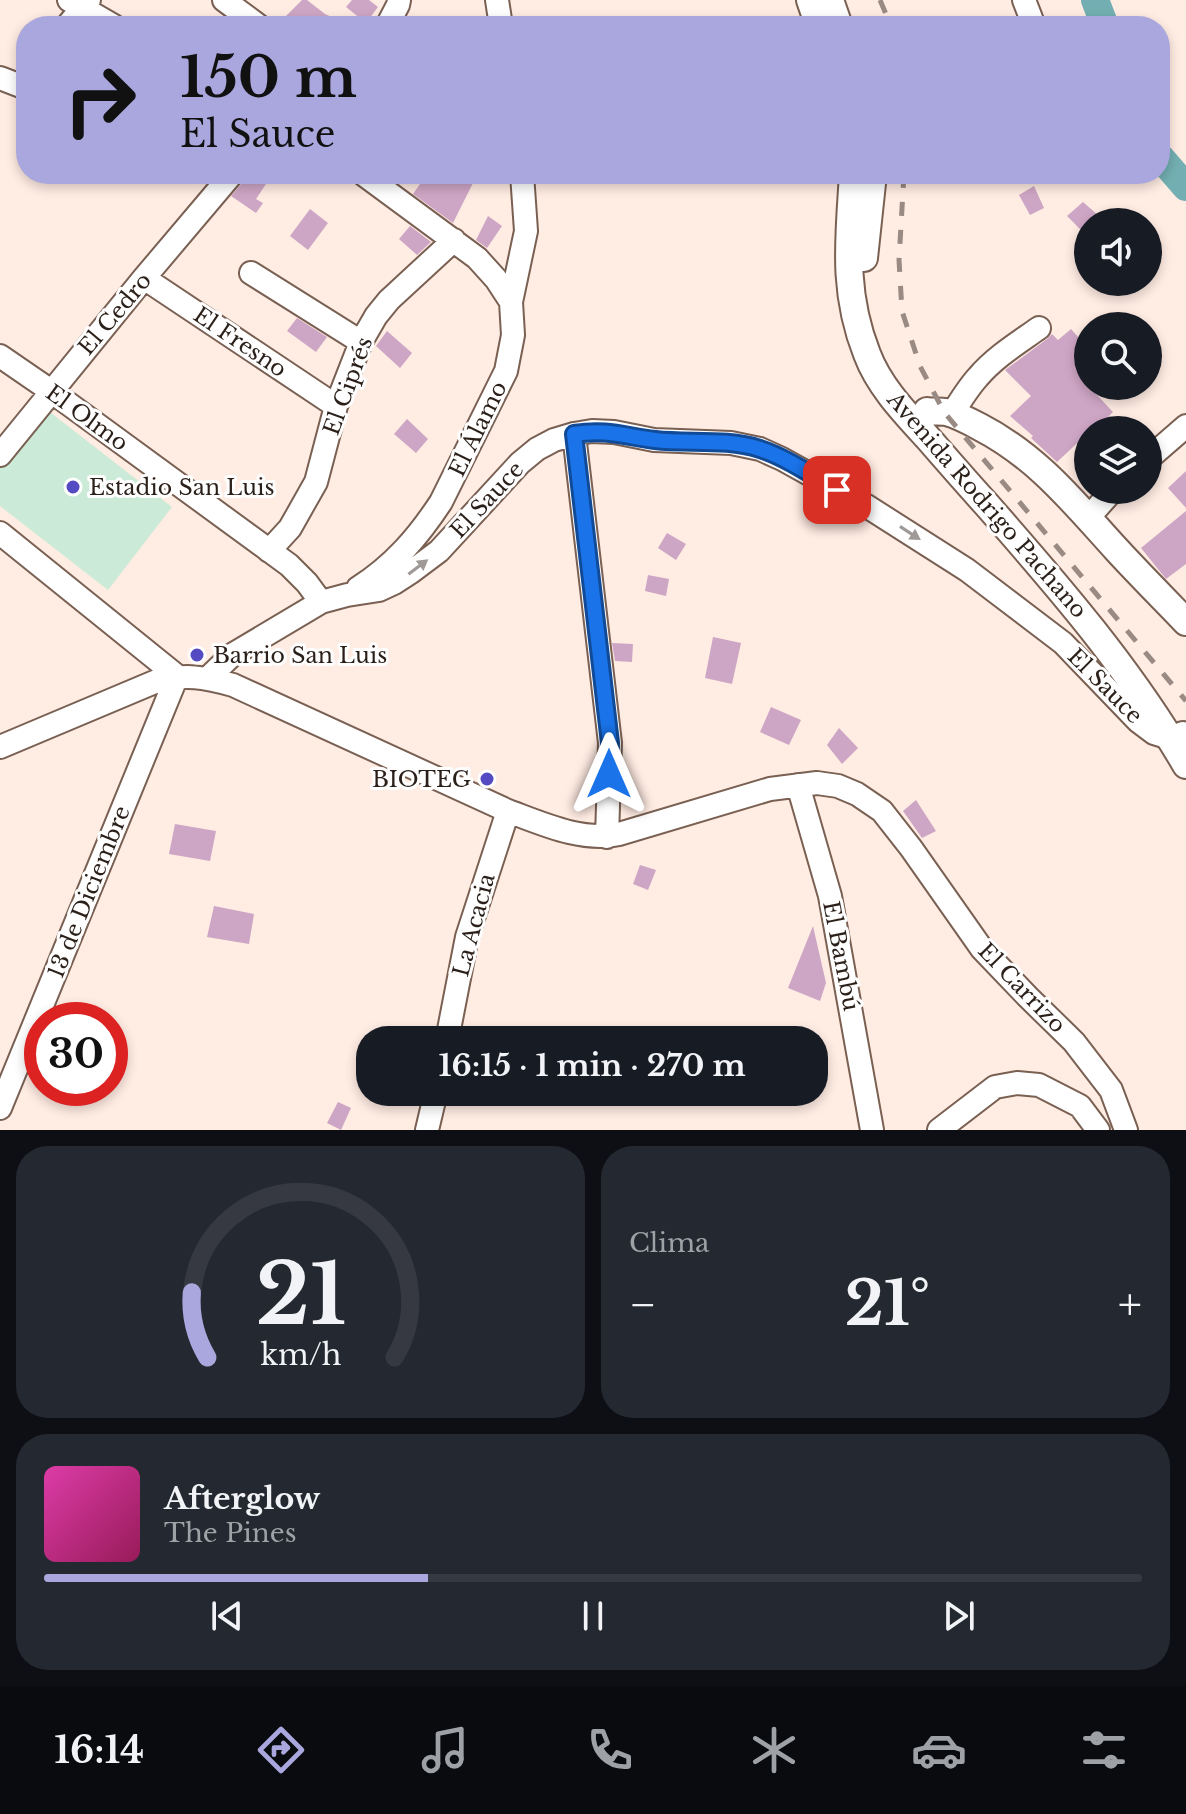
<!DOCTYPE html>
<html lang="es">
<head>
<meta charset="utf-8">
<style>
	body { margin:0; font-family:"Libre Baskerville",serif; background:#242831; color:#f1f3f6; height:100vh; display:flex; flex-direction:column; font-size:30px; white-space:nowrap }
	* { box-sizing:border-box; margin:0 }
	p { font-size:26px; color:#9ea1a6 }
	.icon { flex:none; width:44px; height:44px; fill:none; stroke:currentColor; stroke-width:2; stroke-linecap:round; stroke-linejoin:round }
	.map { position:relative; height:1130px; overflow:hidden }
	.panel { display:flex; flex-direction:column; gap:16px; padding:16px; background:#0d0f14; flex:1 }
	.panel>* { flex:none }
	.guide { position:absolute; left:16px; top:16px; width:1154px; height:168px; border-radius:32px; box-shadow:0 4px 12px #0003; background:#aaa7df; color:#111; overflow:hidden }
	.fabs { position:absolute; left:1074px; top:208px; display:grid; gap:16px }
	.fabs a { display:grid; place-items:center; width:88px; height:88px; border-radius:50%; background:#171b24; box-shadow:0 4px 12px #0003; font-size:40px }
	.speed { position:absolute; left:24px; top:1002px; display:flex; gap:16px; font-size:40px; font-weight:700; text-align:center }
	.speed>* { display:grid; place-content:center; width:104px; height:104px; border-radius:50%; background:#171b24; box-shadow:0 4px 12px #0003; line-height:1 }
	.speed .limit { border:12px solid #d22; background:#fff; color:#111 }
	.pin { position:absolute; display:grid; place-items:center; width:68px; height:68px; color:#fff; margin:-34px; border-radius:16px; box-shadow:0 4px 12px #0006 }
	.me { position:absolute; width:88px; margin:-44px; rotate:0deg; stroke-linejoin:round; filter:drop-shadow(0 0 6px #0008) }
	.turn { display:flex; align-items:center; gap:28px; height:168px; padding:0 32px; font-size:36px }
	.turn .icon { width:104px; height:104px; stroke-width:2.5 }
	.turn b { display:block; font-size:56px; line-height:68px }
	.big { font-size:60px; font-weight:700; line-height:1.1 }
	.panel .widget { flex:1; display:flex; flex-direction:column; justify-content:center; gap:12px; min-width:0; padding:0 28px; border-radius:32px; background:#242831 }
	.panel .dial { align-items:center; gap:0 }
	.dial svg { height:208px; overflow:visible; fill:none; stroke:#363941; stroke-width:7; stroke-linecap:round; text-anchor:middle }
	.dial text { fill:#f1f3f6; stroke:none }
	.song { display:flex; align-items:center; gap:24px }
	.cover { width:96px; height:96px; border-radius:12px; background:linear-gradient(135deg,hsl(320 70% 55%),hsl(330 70% 35%)) }
	.played { height:8px; border-radius:4px; background:linear-gradient(90deg,#aaa7df 35%,#363941 35%) }
	.keys { display:flex; justify-content:space-around; direction:ltr }
	.heat { display:flex; justify-content:space-between; align-items:center; font-size:44px; direction:ltr }
	.panel .tiles { flex:1; display:grid; gap:16px; grid-template-columns:1fr 1fr }
	.widget:last-child { grid-column:span 2 }
	.trip { position:absolute; left:356px; top:1026px; width:472px; height:80px; border-radius:32px; background:#171b24; box-shadow:0 4px 12px #0003; font-weight:700; line-height:80px; text-align:center }
	.tabs { display:flex; height:128px; justify-content:space-around; align-items:center; background:#090b0e; color:#9ea1a6 }
	.tabs .icon { width:56px; height:56px }
	.tabs .on { color:#aaa7df }
	.tabs b { font-size:36px; color:#f1f3f6 }
	.map>svg:first-child { display:block }
	.green { fill:#cbebd8 }
	.lines { fill:none; stroke-linecap:round; stroke-linejoin:round }
	.river { stroke:#73afb2; stroke-width:28 }
	.building { fill:#cea6c5 }
	.minor-casing { stroke:#796052; stroke-width:26 }
	.major-casing { stroke:#796052; stroke-width:30 }
	.minor { stroke:#fff; stroke-width:22 }
	.major { stroke:#fff; stroke-width:26 }
	.rail { stroke:#998a83; stroke-width:5; stroke-dasharray:14 14; stroke-linecap:butt }
	.oneway { fill:#9f9a98 }
	.route-casing { stroke:#114b97; stroke-width:20 }
	.route { stroke:#1a73e8; stroke-width:14 }
	.poi-dot { fill:#544bc3; stroke:#fefefe; stroke-width:3 }
	.labels { text-anchor:middle; dominant-baseline:central; stroke-width:6; stroke-linejoin:round; paint-order:stroke }
	.street-label { font-size:22px; fill:#2a1f19; stroke:#fefefe }
	.poi-label { font-size:22px; fill:#2a1f19; stroke:#fefefe; text-anchor:start }
</style>
</head>
<body>
<div class="map">
<svg width="1186" height="1130" viewBox="0 0 1186 1130">
	<rect width="100%" height="100%" fill="#ffece3"/>
	<path class="green" d="M 46,409 L 172,507 L 108,590 L 0,506 L 0,468 Z"/>
	<g class="lines">
		<path class="river" d="M 1095,0 L 1105,26
			M 1160,157 L 1186,187"/>
	</g>
	<path class="building" d="M 302,0 L 307,0 L 325,14 L 352,26 L 276,26 Z
		M 352,0 L 369,0 L 378,7 L 366,23 L 346,7 Z
		M 246,174 L 251,174 L 266,184 L 256,199 L 263,203 L 256,213 L 231,196 L 243,182 Z
		M 427,174 L 468,174 L 475,179 L 453,223 L 413,194 Z
		M 1034,186 L 1044,208 L 1030,215 L 1019,195 Z
		M 1083,202 L 1106,222 L 1088,222 L 1088,237 L 1067,216 Z
		M 310,209 L 328,223 L 308,250 L 290,236 Z
		M 488,216 L 502,226 L 487,248 L 476,240 Z
		M 410,226 L 431,242 L 417,255 L 399,239 Z
		M 297,318 L 327,337 L 316,352 L 287,331 Z
		M 1071,329 L 1088,348 L 1088,375 L 1082,379 L 1113,412 L 1095,430 L 1093,428 L 1088,430 L 1088,433 L 1057,462 L 1031,438 L 1033,436 L 1010,416 L 1031,396 L 1005,370 L 1047,339 L 1052,334 L 1058,340 Z
		M 387,331 L 412,353 L 400,368 L 376,346 Z
		M 407,419 L 428,439 L 416,453 L 394,434 Z
		M 1186,471 L 1186,508 L 1168,488 Z
		M 1186,511 L 1186,564 L 1166,579 L 1141,548 Z
		M 667,533 L 686,544 L 676,560 L 658,548 Z
		M 648,575 L 669,579 L 666,596 L 645,591 Z
		M 713,637 L 741,643 L 732,684 L 705,678 Z
		M 612,643 L 633,644 L 632,662 L 615,661 Z
		M 771,707 L 801,720 L 789,745 L 760,732 Z
		M 839,728 L 858,748 L 842,764 L 827,745 Z
		M 916,800 L 936,831 L 922,838 L 903,811 Z
		M 175,824 L 216,831 L 210,861 L 169,854 Z
		M 640,865 L 656,870 L 648,890 L 633,884 Z
		M 214,906 L 254,914 L 249,944 L 207,937 Z
		M 813,926 L 826,983 L 820,1001 L 788,988 Z
		M 338,1102 L 351,1108 L 341,1130 L 327,1123 Z"/>
	<g class="lines">
		<g class="minor-casing">
			<path id="minor" d="M 69,0 L 114,26
				M 224,0 L 259,26
				M 497,0 L 501,26
				M 1024,0 L 1034,26
				M 67,26 L 89,0
				M 387,26 L 398,5 L 399,0
				M 0,78 L 26,88
				M 363,174 L 477,258 L 496,279 L 511,302
				M 251,273 L 361,342
				M 144,278 L 336,406
				M 0,356 L 51,391 L 289,565 L 307,583 L 321,602
				M 952,414 C 960,401 968,388 978,377 C 995,357 1018,343 1039,328
				M 574,434 L 610,743 L 607,837
				M 0,455 L 144,278 L 232,174
				M 1148,459 L 1186,426
				M 1088,518 L 1113,490
				M 0,533 L 177,676
				M 269,551 L 290,528 L 316,482 L 336,406 L 361,342 L 376,316 L 389,300 L 454,240
				M 358,588 C 393,566 418,537 441,502 L 506,371 L 513,335 L 511,302 L 526,231 L 522,174
				M 208,678 L 232,655 L 321,602 L 347,595 L 379,590 L 394,583 L 411,572 L 439,551 L 520,463 L 537,449 L 554,440 L 574,434 L 592,431 L 614,432 L 654,440 L 731,443 L 760,449 L 782,459 L 865,505 L 967,570 L 1063,643 L 1138,721 L 1154,733 L 1170,738 L 1183,733
				M 0,747 L 157,681 C 187,674 203,677 233,685 L 508,811 C 543,824 582,842 619,834 L 770,789 L 817,783 L 838,786 L 857,794 L 882,811 L 911,848 L 982,949 L 1028,997 L 1074,1042 L 1111,1090 L 1126,1130
				M 798,785 L 830,896 L 872,1130
				M 447,1040 L 467,937 L 508,811
				M 0,1108 L 177,676
				M 427,1130 L 436,1092
				M 939,1130 L 995,1087 L 1017,1083 L 1039,1085 L 1080,1106 L 1098,1130"/>
		</g>
		<g class="major-casing">
			<path id="major" d="M 810,0 L 819,26
				M 830,0 L 839,26
				M 853,174 C 849,239 842,291 867,354 C 879,386 904,412 927,437 C 947,460 967,483 987,505 C 1059,587 1131,670 1186,765
				M 864,258 L 873,174
				M 927,411 C 933,412 940,411 946,412 C 958,415 969,421 980,427 C 1038,457 1074,503 1117,550 C 1140,575 1163,598 1186,622"/>
		</g>
		<use href="#minor" class="minor"/>
		<use href="#major" class="major"/>
		<path class="rail" d="M 880,0 L 891,26
			M 904,174 L 899,260 L 902,311 L 920,366 L 944,412 L 1186,701"/>
	</g>
	<defs><path id="oneway-solid" d="M-6-.8H1V-3.2L6.5 0L1 3.2V.8H-6Z" transform="scale(2)"/></defs>
	<g class="oneway">
		<use href="#oneway-solid" transform="translate(910 533) rotate(33)"/>
		<use href="#oneway-solid" transform="translate(418 567) rotate(-37)"/>
	</g>
	<g class="lines">
		<g class="route-casing">
			<path id="route" d="M 609,774 L 610,743 L 574,434 C 608,429 623,436 655,440 C 689,444 726,438 760,449 C 787,458 813,476 837,490"/>
		</g>
		<use href="#route" class="route"/>
	</g>
	<g class="poi-dot">
		<circle cx="73" cy="487" r="8"/>
		<circle cx="197" cy="655" r="8"/>
		<circle cx="487" cy="779" r="8"/>
	</g>
	<g class="labels">
		<g class="street-label">
			<text transform="translate(115 314) rotate(-50)">El Cedro</text>
			<text transform="translate(240 342) rotate(34)">El Fresno</text>
			<text transform="translate(348 386) rotate(-70)">El Ciprés</text>
			<text transform="translate(87 418) rotate(36)">El Olmo</text>
			<text transform="translate(478 429) rotate(-64)">El Álamo</text>
			<text transform="translate(487 500) rotate(-47)">El Sauce</text>
			<text transform="translate(987 505) rotate(49)">Avenida Rodrigo Pachano</text>
			<text transform="translate(1105 686) rotate(45)">El Sauce</text>
			<text transform="translate(89 892) rotate(-68)">13 de Diciembre</text>
			<text transform="translate(474 925) rotate(-75)">La Acacia</text>
			<text transform="translate(841 956) rotate(79)">El Bambú</text>
			<text transform="translate(1022 988) rotate(46)">El Carrizo</text>
		</g>
		<g class="poi-label">
			<text x="89" y="487">Estadio San Luis</text>
			<text x="213" y="655">Barrio San Luis</text>
			<text x="471" y="779" text-anchor="end">BIOTEG</text>
		</g>
	</g>
</svg>
<div class="fabs">
<a><svg class="icon" aria-label="sound" viewBox="0 0 24 24"><path d="M4 9h4l5-4v14l-5-4H4zM17 9q2 3 0 6"/></svg></a>
<a><svg class="icon" aria-label="search" viewBox="0 0 24 24"><circle cx="10" cy="10" r="6"/><path d="M15 15l6 6"/></svg></a>
<a><svg class="icon" aria-label="layers" viewBox="0 0 24 24"><path d="M12 4l9 5-9 5-9-5zM3 14l9 5 9-5"/></svg></a>
</div>
<div class="speed"><div class="limit">30</div></div>
<div class="pin" style="left:837px;top:490px;background:#d93025"><svg class="icon" aria-label="arrive" viewBox="0 0 24 24"><path d="M6 21V4h12l-3 4 3 4H6"/></svg></div>
<svg class="me" style="left:609px;top:774px" viewBox="-20 -20 40 40"><path d="M0-17L14 15 0 8-14 15z" fill="#1a73e8" stroke="#fff" stroke-width="4"/></svg>
<div class="trip">16:15 · 1 min · 270 m</div>
<div class="guide">
<div class="turn"><svg class="icon" aria-label="right" viewBox="0 0 24 24"><path d="M7 20v-9h11M14 6l5 5-5 5"/></svg><div><b>150 m</b>El Sauce</div></div>
</div>
</div>
<section class="panel">
<div class="tiles">
<div class="widget dial"><svg viewBox="0 0 100 80">
<path d="M14 69A42 42 0 1 1 86 69"/>
<path d="M14 69A42 42 0 0 1 8 44" stroke="#aaa7df"/>
<text x="50" y="56" font-size="32" font-weight="700">21</text>
<text x="50" y="72" font-size="11">km/h</text>
</svg></div>
<div class="widget"><p>Clima</p>
<div class="heat"><a>−</a><b class="big">21°</b><a>+</a></div>
</div>
<div class="widget">
<div class="song"><i class="cover"></i><div><b>Afterglow</b><p>The Pines</p></div></div>
<div class="played"></div>
<div class="keys"><svg class="icon" aria-label="previous" viewBox="0 0 24 24"><path d="M18 5L8 12l10 7zM5 5v14"/></svg><svg class="icon" aria-label="pause" viewBox="0 0 24 24"><path d="M8 5v14M16 5v14"/></svg><svg class="icon" aria-label="next" viewBox="0 0 24 24"><path d="M6 5l10 7-10 7zM19 5v14"/></svg></div>
</div>
</div>
</section>
<nav class="tabs">
<b>16:14</b>
<svg class="icon on" aria-label="directions" viewBox="0 0 24 24"><path d="M12 3l9 9-9 9-9-9zM9 14v-3h6M13 9l2 2-2 2"/></svg>
<svg class="icon" aria-label="music" viewBox="0 0 24 24"><path d="M9 18V5l10-2v13"/><circle cx="6" cy="18" r="3"/><circle cx="16" cy="16" r="3"/></svg>
<svg class="icon" aria-label="phone" viewBox="0 0 24 24"><path d="M5 4h4l2 5-3 2q2 4 5 5l2-3 5 2v4C11 20 4 13 5 4z"/></svg>
<svg class="icon" aria-label="climate" viewBox="0 0 24 24"><path d="M12 3v18M4 7l16 10M4 17L20 7"/></svg>
<svg class="icon" aria-label="car" viewBox="0 0 24 24"><path d="M5 17H2v-5l4-1 3-4h7l3 4 3 1v5h-3M9 17h6M6 11h13"/><circle cx="7" cy="17" r="2"/><circle cx="17" cy="17" r="2"/></svg>
<svg class="icon" aria-label="filters" viewBox="0 0 24 24"><path d="M4 7h16M4 17h16"/><circle cx="9" cy="7" r="2"/><circle cx="15" cy="17" r="2"/></svg>
</nav>
</body>
</html>
